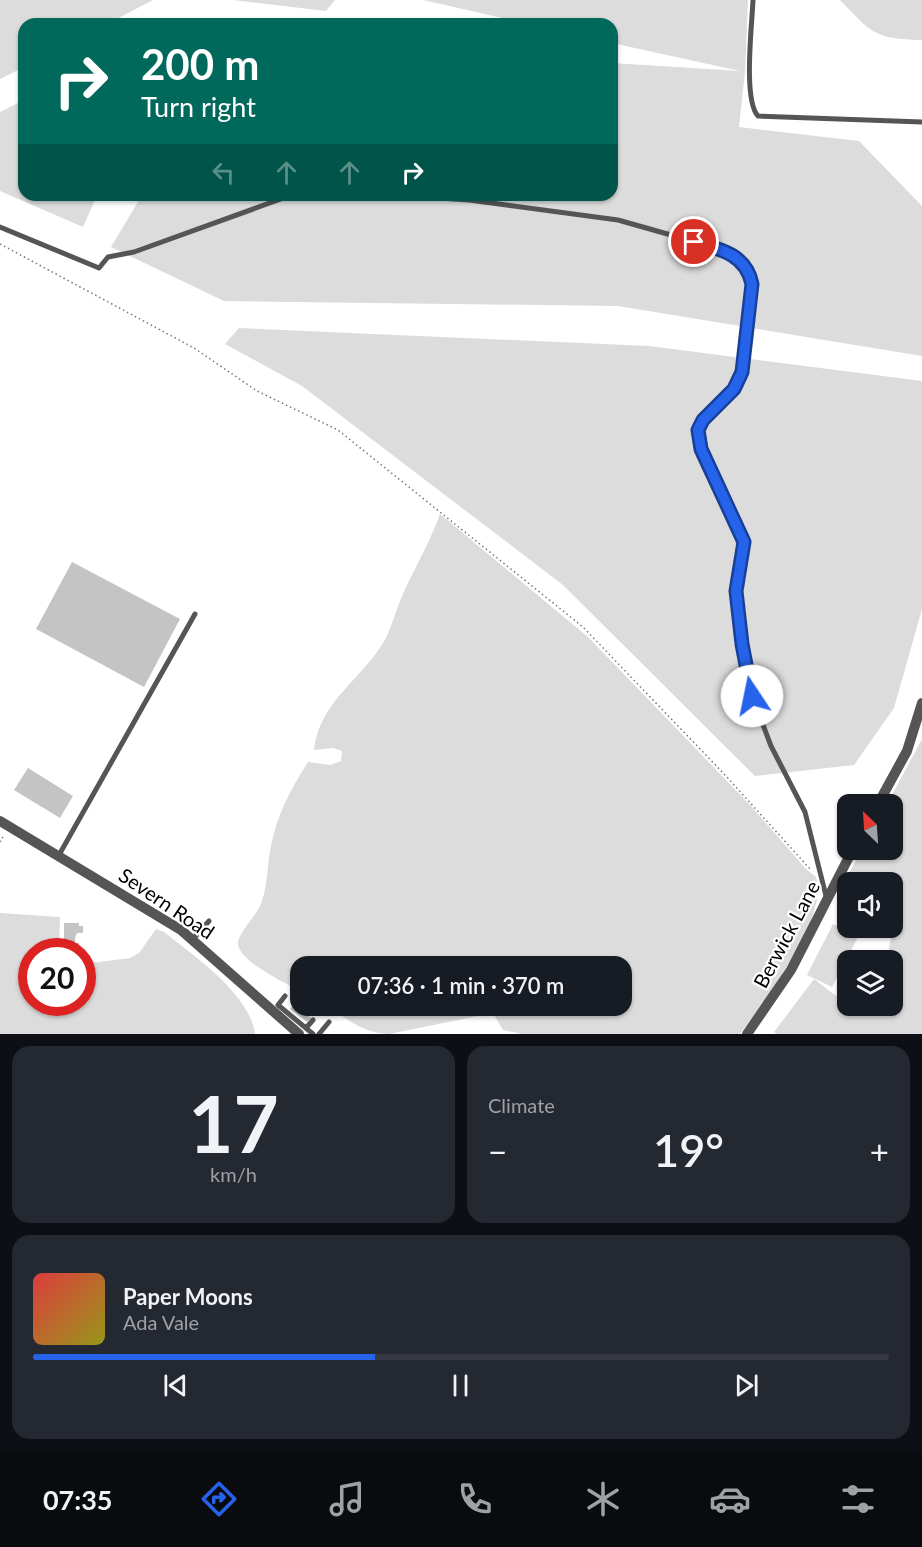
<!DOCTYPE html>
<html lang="en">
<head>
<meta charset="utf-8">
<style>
	body { margin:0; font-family:Lato,sans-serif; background:#242831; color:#f1f3f6; height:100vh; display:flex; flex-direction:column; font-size:22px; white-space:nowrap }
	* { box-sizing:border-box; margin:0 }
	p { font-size:20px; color:#9ea1a6 }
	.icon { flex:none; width:33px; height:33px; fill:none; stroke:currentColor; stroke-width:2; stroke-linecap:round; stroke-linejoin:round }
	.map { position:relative; height:1034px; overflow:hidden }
	.sheet { display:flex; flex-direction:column; gap:12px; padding:12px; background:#0d0f14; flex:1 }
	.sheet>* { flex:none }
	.hud { position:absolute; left:18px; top:18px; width:600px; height:183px; border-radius:18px; box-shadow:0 2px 4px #0004; background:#00695c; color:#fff; overflow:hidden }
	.needle { width:39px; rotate:335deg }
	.fabs { position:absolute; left:837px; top:794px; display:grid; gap:12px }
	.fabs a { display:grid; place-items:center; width:66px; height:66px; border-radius:12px; background:#171b24; box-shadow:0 2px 4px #0004; font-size:30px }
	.speed { position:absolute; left:18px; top:938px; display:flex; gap:12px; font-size:30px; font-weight:700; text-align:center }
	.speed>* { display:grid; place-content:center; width:78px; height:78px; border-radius:50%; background:#171b24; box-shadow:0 2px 4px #0004; line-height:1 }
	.speed .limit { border:9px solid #d22; background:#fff; color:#111 }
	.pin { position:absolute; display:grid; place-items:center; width:51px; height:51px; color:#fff; margin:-26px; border:3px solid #fff; border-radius:50%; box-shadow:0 2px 6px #0007 }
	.me { position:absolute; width:66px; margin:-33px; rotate:349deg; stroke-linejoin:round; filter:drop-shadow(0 0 4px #0008) }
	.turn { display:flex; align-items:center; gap:21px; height:126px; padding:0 24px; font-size:27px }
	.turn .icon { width:78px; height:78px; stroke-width:2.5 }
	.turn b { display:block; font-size:42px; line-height:51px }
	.lanes { display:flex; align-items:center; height:57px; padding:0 24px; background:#0003; justify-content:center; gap:30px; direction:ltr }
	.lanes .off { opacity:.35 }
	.big { font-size:45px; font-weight:600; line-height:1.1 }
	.sheet .widget { flex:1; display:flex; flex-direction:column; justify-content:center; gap:9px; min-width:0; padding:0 21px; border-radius:18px; background:#242831 }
	.sheet .dial { align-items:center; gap:0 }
	.dial b { font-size:78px; line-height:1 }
	.song { display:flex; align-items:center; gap:18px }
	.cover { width:72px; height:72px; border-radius:9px; background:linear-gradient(135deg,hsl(0 70% 55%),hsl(60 70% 35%)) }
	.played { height:6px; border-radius:3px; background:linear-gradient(90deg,#2563eb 40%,#363941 40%) }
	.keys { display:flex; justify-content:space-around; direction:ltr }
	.heat { display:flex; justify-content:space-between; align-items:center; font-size:33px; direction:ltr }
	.sheet .tiles { flex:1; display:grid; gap:12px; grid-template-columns:1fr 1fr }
	.widget:last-child { grid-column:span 2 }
	.trip { position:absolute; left:290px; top:956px; width:342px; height:60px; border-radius:18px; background:#171b24; box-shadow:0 2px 4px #0004; font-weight:600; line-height:60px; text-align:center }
	.tab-bar { display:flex; height:96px; justify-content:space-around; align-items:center; background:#090b0e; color:#9ea1a6 }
	.tab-bar .icon { width:42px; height:42px }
	.tab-bar .selected { color:#2563eb }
	.tab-bar b { font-size:27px; color:#f1f3f6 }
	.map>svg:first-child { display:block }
	.green { fill:#dcdcdc }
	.building { fill:#c4c4c4 }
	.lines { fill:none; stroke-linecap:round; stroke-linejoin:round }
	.path { stroke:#777; stroke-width:1.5; stroke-dasharray:1.5 3; stroke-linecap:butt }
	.lane { stroke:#555; stroke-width:5 }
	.street { stroke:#555; stroke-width:10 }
	.route-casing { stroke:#184099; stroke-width:15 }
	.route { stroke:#2563eb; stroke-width:10 }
	.labels { text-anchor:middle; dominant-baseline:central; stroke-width:4.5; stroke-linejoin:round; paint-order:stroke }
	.street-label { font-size:20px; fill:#000; stroke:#fff }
</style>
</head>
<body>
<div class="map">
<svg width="922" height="1034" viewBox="0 0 922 1034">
	<rect width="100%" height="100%" fill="#fff"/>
	<path class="green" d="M 0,0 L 153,0 L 107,24 L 24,24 L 24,67 L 0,79 Z
		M 233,0 L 335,0 L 326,11 Z
		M 423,0 L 748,0 L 745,72 L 739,127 L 859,141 L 922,206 L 922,356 L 618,306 L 224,301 L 111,247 L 142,195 L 612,195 L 612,63 L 740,71 L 612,43 L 612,24 L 529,24 Z
		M 840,0 L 922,0 L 922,40 C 874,39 872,33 840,0 Z
		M 24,100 L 24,195 L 97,195 L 83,227 L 0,191 L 0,112 Z
		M 239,328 L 649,346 L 922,381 L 922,609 L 894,708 L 854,765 L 755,776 L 563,585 L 302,386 L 225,344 Z
		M 440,514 L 589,638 L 753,808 L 805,868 L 816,877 C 830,916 763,1002 740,1034 L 522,1034 L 503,1030 L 493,1013 L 389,1034 C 363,1034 347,1018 325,1005 L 621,1005 L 621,966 L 300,966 L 300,991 C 284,982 242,963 238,945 C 236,935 259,913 262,901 C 268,884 267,864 271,846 C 277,814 291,789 308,762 L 330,765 L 341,761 L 342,751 L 333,748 L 314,750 C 319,700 366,677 387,636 C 392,625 395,613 400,601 C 412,572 429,545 440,514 Z
		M 922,739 L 922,1034 L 777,1034 L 774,1032 L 814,979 L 848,1005 L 892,1005 L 892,960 L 887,960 L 894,919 L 892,882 L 848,882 L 847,907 L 838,902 L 838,894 L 862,849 L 892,849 L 892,804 L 887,804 Z
		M 0,913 L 60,917 L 59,951 L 32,951 L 32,1002 L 82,1002 L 83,964 L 130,958 L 139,953 L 156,929 L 164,932 C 194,956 250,994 255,1034 L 0,1034 Z
		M 833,924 L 858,937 L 832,987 L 807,975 Z"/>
	<path class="building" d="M 72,562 L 180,619 L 144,687 L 36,629 Z
		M 28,768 L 73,796 L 60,818 L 14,790 Z
		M 64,923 L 79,923 L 79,926 L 83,926 L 83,933 L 77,933 L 75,938 L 75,943 L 79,943 L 79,951 L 64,951 Z
		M 297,1001 L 310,1012 L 307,1015 L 311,1018 L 307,1022 L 290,1009 Z"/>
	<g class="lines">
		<path class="path" d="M 0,244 L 194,348 L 257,391 L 338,430 L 583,627 L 726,776 L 810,869
			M 0,842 L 4,835"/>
		<path class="lane" d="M 753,0 C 752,25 743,100 758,116 L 922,122
			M 392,195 L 469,200 L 618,220 L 717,248 L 739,257 L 750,274 L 752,284 L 742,372 L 734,389 L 703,420 L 698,430 L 701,449 L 744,542 L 736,591 L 742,644 L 752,696 L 771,746 L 805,812 L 826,896
			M 0,227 L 99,268 L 108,257 L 134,252 L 292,195
			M 59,855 L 195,614
			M 193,939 L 209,921
			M 285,996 L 278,1005 L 313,1034
			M 306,1028 L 313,1020
			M 319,1034 L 329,1022"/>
		<path class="street" d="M 878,804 L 907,751 L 922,703
			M 0,821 L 181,930 L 299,1034
			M 747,1034 L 791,970 L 853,849"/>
	</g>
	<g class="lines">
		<g class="route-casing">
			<path id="route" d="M 694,242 C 720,249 746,254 752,284 L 742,372 L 734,389 L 703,420 L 698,430 L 701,449 L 744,542 L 736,591 L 742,644 L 752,696"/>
		</g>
		<use href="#route" class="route"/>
	</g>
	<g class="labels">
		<g class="street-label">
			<text transform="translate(167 903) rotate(34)">Severn Road</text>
			<text transform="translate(786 934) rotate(-62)">Berwick Lane</text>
		</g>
	</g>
</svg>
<div class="fabs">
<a><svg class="needle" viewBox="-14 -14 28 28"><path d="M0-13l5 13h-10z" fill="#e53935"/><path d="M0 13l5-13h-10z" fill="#9ea1a6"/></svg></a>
<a><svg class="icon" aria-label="sound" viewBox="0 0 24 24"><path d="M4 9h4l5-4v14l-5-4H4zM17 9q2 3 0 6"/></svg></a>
<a><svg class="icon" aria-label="layers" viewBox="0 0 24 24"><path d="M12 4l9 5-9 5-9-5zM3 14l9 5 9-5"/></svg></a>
</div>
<div class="speed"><div class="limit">20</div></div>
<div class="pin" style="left:694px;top:242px;background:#d93025"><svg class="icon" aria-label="arrive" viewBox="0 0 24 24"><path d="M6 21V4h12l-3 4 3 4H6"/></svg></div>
<svg class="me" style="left:752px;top:696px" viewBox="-20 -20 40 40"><circle r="19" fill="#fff"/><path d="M0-13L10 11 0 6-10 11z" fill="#2563eb"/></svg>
<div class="trip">07:36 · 1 min · 370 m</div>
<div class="hud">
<div class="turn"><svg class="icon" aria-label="right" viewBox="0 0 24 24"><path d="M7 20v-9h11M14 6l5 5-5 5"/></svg><div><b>200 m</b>Turn right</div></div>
<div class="lanes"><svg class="icon off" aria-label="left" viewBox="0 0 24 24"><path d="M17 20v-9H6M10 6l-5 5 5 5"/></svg><svg class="icon off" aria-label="ahead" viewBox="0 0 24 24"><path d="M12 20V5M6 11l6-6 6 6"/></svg><svg class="icon off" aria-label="ahead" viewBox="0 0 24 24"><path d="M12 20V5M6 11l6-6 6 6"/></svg><svg class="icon" aria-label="right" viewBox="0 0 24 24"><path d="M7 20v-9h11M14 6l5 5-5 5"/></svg></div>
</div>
</div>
<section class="sheet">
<div class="tiles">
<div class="widget dial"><b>17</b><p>km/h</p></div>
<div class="widget"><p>Climate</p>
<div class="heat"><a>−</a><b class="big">19°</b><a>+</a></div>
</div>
<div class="widget">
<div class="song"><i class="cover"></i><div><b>Paper Moons</b><p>Ada Vale</p></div></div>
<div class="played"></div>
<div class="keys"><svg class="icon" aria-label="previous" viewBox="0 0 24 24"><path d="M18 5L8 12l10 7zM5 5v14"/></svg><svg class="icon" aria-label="pause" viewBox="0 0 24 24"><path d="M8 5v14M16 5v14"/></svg><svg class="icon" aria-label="next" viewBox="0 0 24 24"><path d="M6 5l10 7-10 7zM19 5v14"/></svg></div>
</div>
</div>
</section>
<nav class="tab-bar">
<b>07:35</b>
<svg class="icon selected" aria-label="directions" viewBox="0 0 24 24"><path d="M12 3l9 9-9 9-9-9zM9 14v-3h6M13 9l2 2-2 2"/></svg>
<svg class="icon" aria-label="music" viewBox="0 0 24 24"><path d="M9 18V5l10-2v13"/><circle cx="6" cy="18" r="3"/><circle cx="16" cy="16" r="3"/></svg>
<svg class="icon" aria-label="phone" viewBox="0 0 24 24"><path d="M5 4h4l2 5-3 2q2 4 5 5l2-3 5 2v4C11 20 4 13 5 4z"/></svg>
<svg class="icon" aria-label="climate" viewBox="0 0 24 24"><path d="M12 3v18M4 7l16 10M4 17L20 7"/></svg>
<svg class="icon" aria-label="car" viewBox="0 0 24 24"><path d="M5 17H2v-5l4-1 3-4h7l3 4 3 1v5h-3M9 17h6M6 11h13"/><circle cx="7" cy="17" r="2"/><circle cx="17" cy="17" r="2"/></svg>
<svg class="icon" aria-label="filters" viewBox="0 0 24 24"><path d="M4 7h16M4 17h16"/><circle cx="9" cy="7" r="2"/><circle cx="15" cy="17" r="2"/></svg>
</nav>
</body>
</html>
